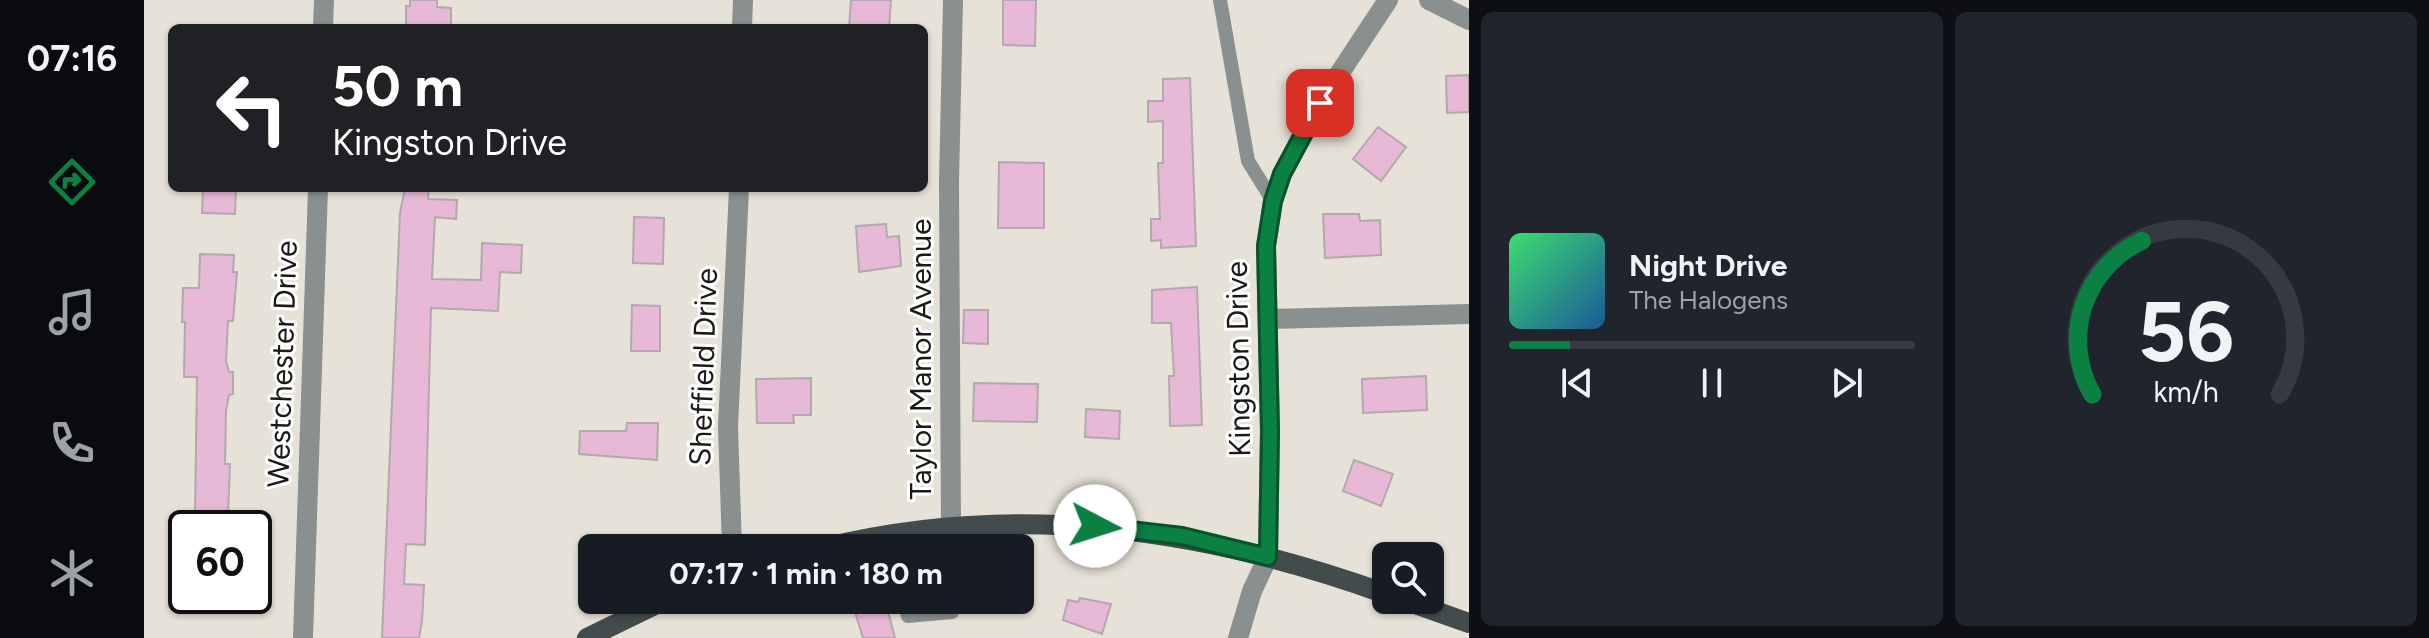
<!DOCTYPE html>
<html lang="en">
<head>
<meta charset="utf-8">
<style>
	body { margin:0; font-family:Figtree,sans-serif; background:#20242c; color:#f1f3f6; height:100vh; display:flex; flex-direction:column; font-size:30px; white-space:nowrap }
	* { box-sizing:border-box; margin:0 }
	p { font-size:26px; color:#9ea1a6 }
	.icon { flex:none; width:44px; height:44px; fill:none; stroke:currentColor; stroke-width:2; stroke-linecap:round; stroke-linejoin:round }
	.map { position:relative; flex:1; overflow:hidden }
	.side { display:flex; flex-direction:column; gap:12px; padding:12px; background:#0d0f14; width:960px }
	.side>* { flex:none }
	.guide { position:absolute; left:24px; top:24px; width:760px; height:168px; border-radius:12px; box-shadow:0 2px 6px #0004; background:#202124; color:#fff; overflow:hidden }
	.controls { position:absolute; left:1228px; top:542px; display:grid; gap:16px }
	.controls a { display:grid; place-items:center; width:72px; height:72px; border-radius:12px; background:#171b24; box-shadow:0 2px 6px #0004; font-size:40px }
	.speed { position:absolute; left:24px; top:510px; display:flex; gap:16px; font-size:40px; font-weight:700; text-align:center }
	.speed>* { display:grid; place-content:center; width:104px; height:104px; border-radius:50%; background:#171b24; box-shadow:0 2px 6px #0004; line-height:1 }
	.speed .limit { border:4px solid #111; border-radius:12px; background:#fff; color:#111 }
	.pin { position:absolute; display:grid; place-items:center; width:68px; height:68px; color:#fff; margin:-34px; border-radius:16px; box-shadow:0 4px 12px #0006 }
	.me { position:absolute; width:88px; margin:-44px; rotate:95deg; stroke-linejoin:round; filter:drop-shadow(0 0 6px #0008) }
	.turn { display:flex; align-items:center; gap:28px; height:168px; padding:0 32px; font-size:36px }
	.turn .icon { width:104px; height:104px; stroke-width:2.5 }
	.turn b { display:block; font-size:56px; line-height:68px }
	.side .widget { flex:1; display:flex; flex-direction:column; justify-content:center; gap:12px; min-width:0; padding:0 28px; border-radius:12px; background:#20242c }
	.side .dial { align-items:center; gap:0 }
	.dial svg { height:208px; overflow:visible; fill:none; stroke:#363941; stroke-width:7; stroke-linecap:round; text-anchor:middle }
	.dial text { fill:#f1f3f6; stroke:none }
	.song { display:flex; align-items:center; gap:24px }
	.cover { width:96px; height:96px; border-radius:12px; background:linear-gradient(135deg,hsl(140 70% 55%),hsl(210 70% 35%)) }
	.played { height:8px; border-radius:4px; background:linear-gradient(90deg,#0b8043 15%,#363941 15%) }
	.keys { display:flex; justify-content:space-around; direction:ltr }
	.side .tiles { flex:1; display:grid; gap:12px; grid-template-columns:repeat(2,1fr) }
	.trip { position:absolute; left:434px; top:534px; width:456px; height:80px; border-radius:12px; background:#171b24; box-shadow:0 2px 6px #0004; font-weight:700; line-height:80px; text-align:center }
	main { display:flex; flex:1; min-height:0 }
	.dock { display:flex; flex-direction:column; width:144px; justify-content:space-around; align-items:center; background:#090b0e; color:#9ea1a6 }
	.dock .icon { width:56px; height:56px }
	.dock .selected { color:#0b8043 }
	.dock b { font-size:36px; color:#f1f3f6 }
	.map>svg:first-child { display:block }
	.building { fill:#e8b9d6; stroke:#b2a8ae; stroke-width:2 }
	.lines { fill:none; stroke-linecap:round; stroke-linejoin:round }
	.lane { stroke:#8a8f8f; stroke-width:14 }
	.street { stroke:#8a8f8f; stroke-width:20 }
	.primary { stroke:#434c4c; stroke-width:20 }
	.route-casing { stroke:#07532c; stroke-width:20 }
	.route { stroke:#0b8043; stroke-width:14 }
	.labels { text-anchor:middle; dominant-baseline:central; stroke-width:6; stroke-linejoin:round; paint-order:stroke }
	.street-label { font-size:30px; fill:#1b1916; stroke:#fff }
</style>
</head>
<body>
<main>
<nav class="dock">
<b>07:16</b>
<svg class="icon selected" aria-label="directions" viewBox="0 0 24 24"><path d="M12 3l9 9-9 9-9-9zM9 14v-3h6M13 9l2 2-2 2"/></svg>
<svg class="icon" aria-label="music" viewBox="0 0 24 24"><path d="M9 18V5l10-2v13"/><circle cx="6" cy="18" r="3"/><circle cx="16" cy="16" r="3"/></svg>
<svg class="icon" aria-label="phone" viewBox="0 0 24 24"><path d="M5 4h4l2 5-3 2q2 4 5 5l2-3 5 2v4C11 20 4 13 5 4z"/></svg>
<svg class="icon" aria-label="climate" viewBox="0 0 24 24"><path d="M12 3v18M4 7l16 10M4 17L20 7"/></svg>
</nav>
<div class="map">
<svg width="1325" height="638" viewBox="0 0 1325 638">
	<rect width="100%" height="100%" fill="#e7e2d8"/>
	<path class="building" d="M 266,0 L 293,0 L 293,7 L 307,8 L 307,28 L 262,28 L 262,6 L 266,6 Z
		M 707,0 L 747,0 L 745,28 L 705,28 Z
		M 859,0 L 892,0 L 891,46 L 859,45 Z
		M 1325,75 L 1325,112 L 1303,113 L 1302,76 Z
		M 1046,78 L 1052,246 L 1017,248 L 1017,240 L 1007,241 L 1007,219 L 1016,219 L 1014,163 L 1019,163 L 1019,121 L 1004,122 L 1004,101 L 1019,101 L 1019,79 Z
		M 1234,127 L 1262,147 L 1237,181 L 1209,159 Z
		M 855,162 L 900,163 L 900,228 L 854,228 Z
		M 59,188 L 92,188 L 91,214 L 58,213 Z
		M 261,188 L 285,188 L 284,199 L 313,200 L 312,219 L 291,217 L 288,279 L 337,280 L 338,243 L 378,245 L 377,273 L 356,272 L 354,311 L 287,308 L 281,545 L 262,544 L 260,584 L 280,585 L 278,621 L 275,638 L 238,638 L 256,213 Z
		M 1179,214 L 1215,214 L 1216,221 L 1236,220 L 1237,255 L 1181,258 Z
		M 490,217 L 520,218 L 519,264 L 489,263 Z
		M 742,224 L 743,237 L 755,236 L 757,266 L 715,272 L 712,226 Z
		M 56,254 L 90,255 L 89,272 L 93,272 L 89,321 L 84,321 L 82,361 L 85,372 L 89,372 L 89,394 L 85,395 L 82,411 L 81,464 L 86,464 L 84,515 L 51,515 L 53,377 L 40,377 L 41,322 L 38,322 L 39,288 L 55,288 Z
		M 1053,287 L 1058,425 L 1026,426 L 1025,376 L 1030,376 L 1027,323 L 1008,323 L 1008,290 Z
		M 488,305 L 516,306 L 516,351 L 487,351 Z
		M 820,310 L 844,310 L 844,344 L 819,343 Z
		M 1282,376 L 1283,410 L 1219,413 L 1218,379 Z
		M 667,378 L 667,415 L 649,415 L 650,423 L 613,423 L 612,379 Z
		M 830,383 L 894,384 L 893,422 L 829,421 Z
		M 942,409 L 976,411 L 975,439 L 941,437 Z
		M 483,423 L 514,423 L 513,460 L 435,454 L 436,431 L 482,431 Z
		M 1210,460 L 1249,474 L 1237,506 L 1199,491 Z
		M 936,598 L 967,604 L 958,634 L 919,620 L 924,600 L 934,602 Z
		M 742,604 L 751,638 L 719,638 L 711,612 Z"/>
	<g class="lines">
		<path class="lane" d="M 1076,0 L 1104,161 L 1129,201
			M 807,526 L 807,548
			M 760,600 L 764,616 L 808,612 L 808,600"/>
		<path class="street" d="M 1285,0 L 1325,20
			M 179,28 L 180,0
			M 598,28 L 599,0
			M 1124,319 L 1325,314
			M 807,526 L 805,182 L 809,0
			M 588,548 L 584,427 L 595,188
			M 159,638 L 174,188
			M 1094,638 L 1108,591 L 1124,557 L 1126,431 L 1122,246 L 1129,201 L 1138,174 L 1176,103 L 1244,0"/>
		<path class="primary" d="M 680,548 C 871,501 1059,528 1242,594
			M 1260,600 L 1325,623
			M 443,638 L 521,600"/>
	</g>
	<g class="lines">
		<g class="route-casing">
			<path id="route" d="M 951,526 L 1038,536 L 1124,557 L 1126,431 L 1122,246 L 1129,201 L 1138,174 L 1176,103"/>
		</g>
		<use href="#route" class="route"/>
	</g>
	<g class="labels">
		<g class="street-label">
			<text transform="translate(776 359) rotate(-90)">Taylor Manor Avenue</text>
			<text transform="translate(1094 359) rotate(-91)">Kingston Drive</text>
			<text transform="translate(138 364) rotate(-88)">Westchester Drive</text>
			<text transform="translate(559 367) rotate(-88)">Sheffield Drive</text>
		</g>
	</g>
</svg>
<div class="controls">
<a><svg class="icon" aria-label="search" viewBox="0 0 24 24"><circle cx="10" cy="10" r="6"/><path d="M15 15l6 6"/></svg></a>
</div>
<div class="speed"><div class="limit">60</div></div>
<div class="pin" style="left:1176px;top:103px;background:#d93025"><svg class="icon" aria-label="arrive" viewBox="0 0 24 24"><path d="M6 21V4h12l-3 4 3 4H6"/></svg></div>
<svg class="me" style="left:951px;top:526px" viewBox="-20 -20 40 40"><circle r="19" fill="#fff"/><path d="M0-13L10 11 0 6-10 11z" fill="#0b8043"/></svg>
<div class="trip">07:17 · 1 min · 180 m</div>
<div class="guide">
<div class="turn"><svg class="icon" aria-label="left" viewBox="0 0 24 24"><path d="M17 20v-9H6M10 6l-5 5 5 5"/></svg><div><b>50 m</b>Kingston Drive</div></div>
</div>
</div>
<section class="side">
<div class="tiles">
<div class="widget">
<div class="song"><i class="cover"></i><div><b>Night Drive</b><p>The Halogens</p></div></div>
<div class="played"></div>
<div class="keys"><svg class="icon" aria-label="previous" viewBox="0 0 24 24"><path d="M18 5L8 12l10 7zM5 5v14"/></svg><svg class="icon" aria-label="pause" viewBox="0 0 24 24"><path d="M8 5v14M16 5v14"/></svg><svg class="icon" aria-label="next" viewBox="0 0 24 24"><path d="M6 5l10 7-10 7zM19 5v14"/></svg></div>
</div>
<div class="widget dial"><svg viewBox="0 0 100 80">
<path d="M14 69A42 42 0 1 1 86 69"/>
<path d="M14 69A42 42 0 0 1 33 10" stroke="#0b8043"/>
<text x="50" y="56" font-size="32" font-weight="700">56</text>
<text x="50" y="72" font-size="11">km/h</text>
</svg></div>
</div>
</section>
</main>
</body>
</html>
